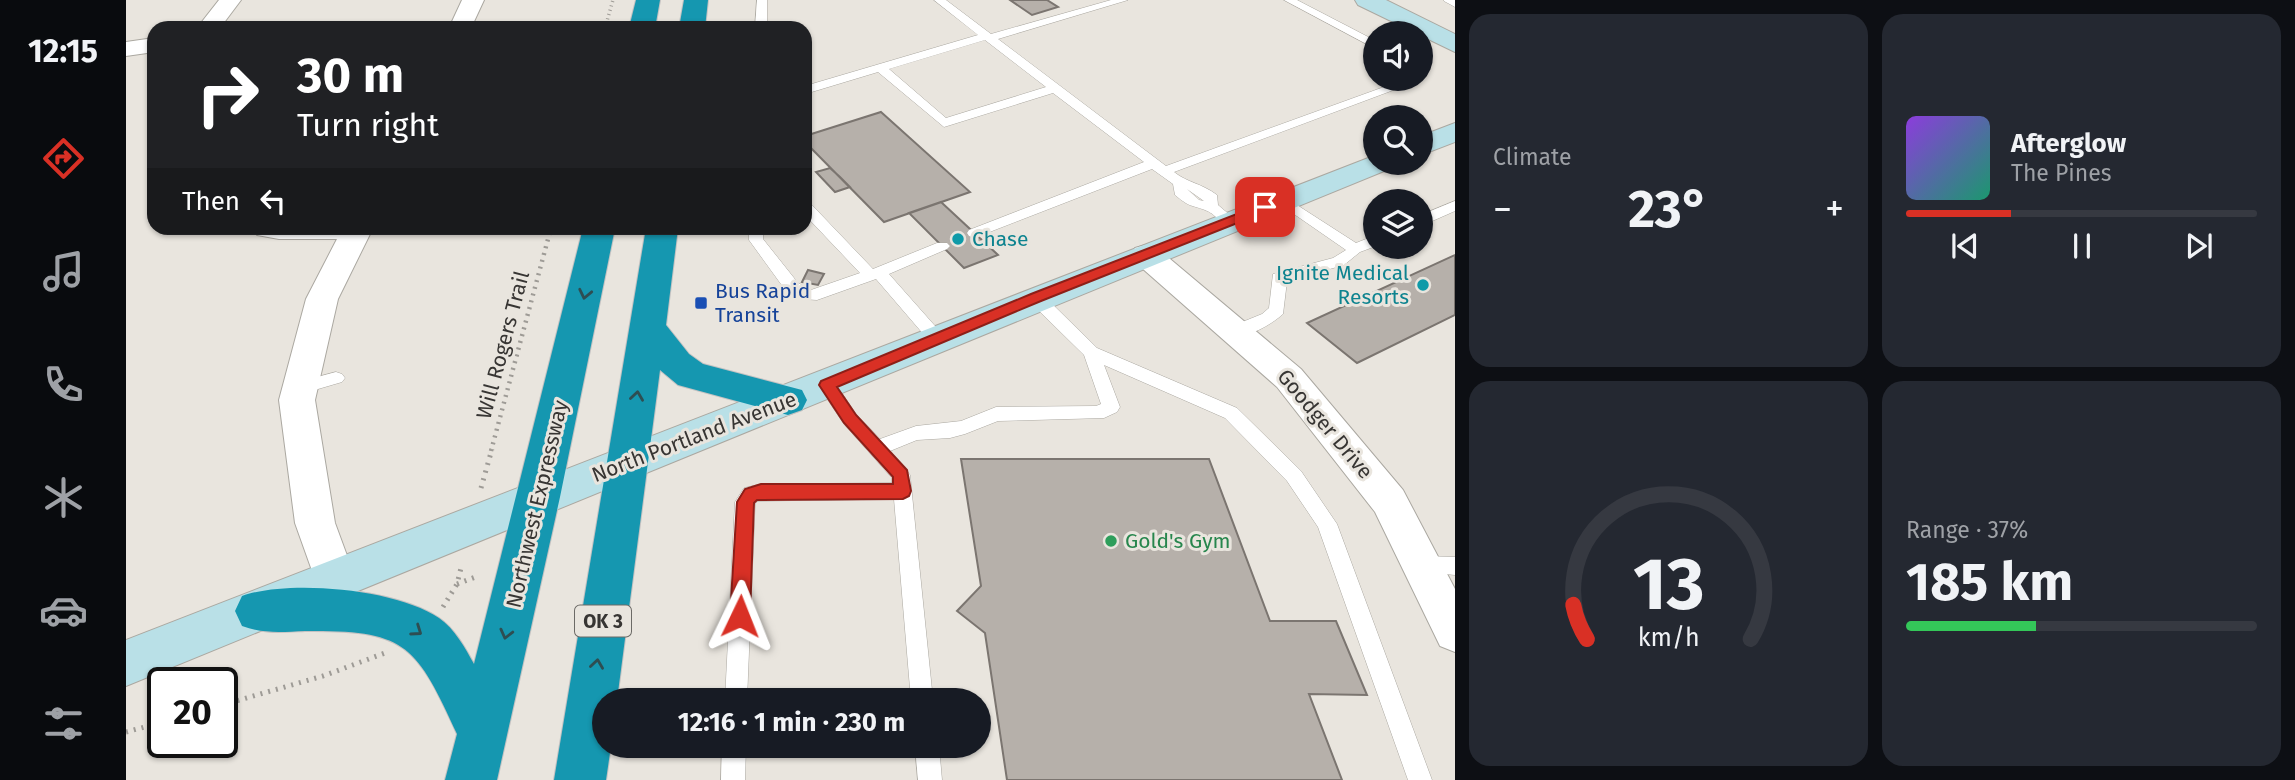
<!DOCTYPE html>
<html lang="en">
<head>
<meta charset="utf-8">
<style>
	body { margin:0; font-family:"Fira Sans",sans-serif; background:#242831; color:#f1f3f6; height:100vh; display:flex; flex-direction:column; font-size:26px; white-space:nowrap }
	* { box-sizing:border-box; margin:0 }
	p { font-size:23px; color:#9ea1a6 }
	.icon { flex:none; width:38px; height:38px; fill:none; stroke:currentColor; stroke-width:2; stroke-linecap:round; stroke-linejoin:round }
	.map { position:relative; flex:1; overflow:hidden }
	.drawer { display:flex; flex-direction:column; gap:14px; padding:14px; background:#0d0f14; width:840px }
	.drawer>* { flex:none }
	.banner { position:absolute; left:21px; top:21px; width:665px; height:214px; border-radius:21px; box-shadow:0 2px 5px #0004; background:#202124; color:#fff; overflow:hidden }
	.tools { position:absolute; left:1237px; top:21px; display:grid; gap:14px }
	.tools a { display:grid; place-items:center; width:70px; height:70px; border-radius:50%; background:#171b24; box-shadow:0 2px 5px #0004; font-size:35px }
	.speed { position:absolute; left:21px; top:667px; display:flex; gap:14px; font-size:35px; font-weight:700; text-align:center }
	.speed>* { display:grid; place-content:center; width:91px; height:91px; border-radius:50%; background:#171b24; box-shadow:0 2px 5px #0004; line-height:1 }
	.speed .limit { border:4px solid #111; border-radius:10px; background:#fff; color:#111 }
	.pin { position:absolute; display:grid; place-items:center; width:60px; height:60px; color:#fff; margin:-30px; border-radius:14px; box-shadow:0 4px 10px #0006 }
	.me { position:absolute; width:77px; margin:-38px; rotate:2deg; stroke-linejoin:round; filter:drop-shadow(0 0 5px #0008) }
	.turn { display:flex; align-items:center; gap:24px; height:147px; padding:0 35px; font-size:32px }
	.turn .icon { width:91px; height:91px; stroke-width:2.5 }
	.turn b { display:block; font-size:49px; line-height:60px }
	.then { display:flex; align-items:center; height:66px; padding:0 35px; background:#0003; gap:14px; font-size:26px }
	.big { font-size:52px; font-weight:700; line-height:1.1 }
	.drawer .tile { flex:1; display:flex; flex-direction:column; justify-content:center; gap:10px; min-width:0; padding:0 24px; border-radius:21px; background:#242831 }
	.drawer .dial { align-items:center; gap:0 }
	.dial svg { height:182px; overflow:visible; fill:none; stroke:#363941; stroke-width:7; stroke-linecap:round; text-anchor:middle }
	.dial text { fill:#f1f3f6; stroke:none }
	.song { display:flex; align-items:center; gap:21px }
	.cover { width:84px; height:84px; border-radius:10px; background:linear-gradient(135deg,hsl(270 70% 55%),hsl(160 70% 35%)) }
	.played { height:7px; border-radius:4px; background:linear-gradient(90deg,#d93025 30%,#363941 30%) }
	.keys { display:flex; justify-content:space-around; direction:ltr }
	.heat { display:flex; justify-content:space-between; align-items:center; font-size:38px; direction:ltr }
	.charge { height:10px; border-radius:5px; background:linear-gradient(90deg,#34c759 37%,#363941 0) }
	.drawer .tiles { flex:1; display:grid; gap:14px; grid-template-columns:repeat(2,1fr) }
	.trip { position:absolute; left:466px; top:688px; width:399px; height:70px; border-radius:35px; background:#171b24; box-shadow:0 2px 5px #0004; font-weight:700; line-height:70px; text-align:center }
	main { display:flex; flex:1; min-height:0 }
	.tab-bar { display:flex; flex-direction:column; width:126px; justify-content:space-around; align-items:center; background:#090b0e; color:#9ea1a6 }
	.tab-bar .icon { width:49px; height:49px }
	.tab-bar .active { color:#d93025 }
	.tab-bar b { font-size:32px; color:#f1f3f6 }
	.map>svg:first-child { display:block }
	.building { fill:#b6b0aa; stroke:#7b7570; stroke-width:2 }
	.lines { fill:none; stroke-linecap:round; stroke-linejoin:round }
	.lane-casing { stroke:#aba8a1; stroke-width:1 }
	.street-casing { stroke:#aba8a1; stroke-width:2 }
	.secondary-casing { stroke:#aba8a1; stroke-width:2 }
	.highway-casing { stroke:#c3c2c2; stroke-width:2 }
	.path-far2 { stroke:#9e9b96; stroke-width:3.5; stroke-dasharray:1 3.5; stroke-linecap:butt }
	.path-far1 { stroke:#9e9b96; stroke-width:4.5; stroke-dasharray:2 5; stroke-linecap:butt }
	.path { stroke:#9e9b96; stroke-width:5; stroke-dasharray:2 6; stroke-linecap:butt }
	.lane { fill:#fff; fill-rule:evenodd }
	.street { fill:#fff; fill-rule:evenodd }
	.secondary { fill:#b9e0e7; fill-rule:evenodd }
	.highway { fill:#1597b0; fill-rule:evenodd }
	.oneway { stroke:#2e4e52 }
	.route { fill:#d93025; stroke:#8d1f18; stroke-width:2 }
	.culture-dot { fill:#0f9aa8; stroke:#e9e5de; stroke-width:2.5 }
	.transit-dot { fill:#1a4fb4; stroke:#e9e5de; stroke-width:2.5 }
	.leisure-dot { fill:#2e9e5b; stroke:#e9e5de; stroke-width:2.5 }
	.labels { text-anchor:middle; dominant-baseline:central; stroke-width:6; stroke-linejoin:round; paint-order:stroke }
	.shield { fill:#e9e5de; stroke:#6c6a66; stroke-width:2 }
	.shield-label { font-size:19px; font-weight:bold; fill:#373533 }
	.culture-label { font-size:21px; fill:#0d838f; stroke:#e9e5de; text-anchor:start }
	.transit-label { font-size:21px; fill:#164399; stroke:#e9e5de; text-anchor:start }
	.street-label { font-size:21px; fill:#373533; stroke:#e9e5de }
	.leisure-label { font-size:21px; fill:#27864d; stroke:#e9e5de; text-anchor:start }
</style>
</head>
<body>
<main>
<nav class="tab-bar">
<b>12:15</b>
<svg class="icon active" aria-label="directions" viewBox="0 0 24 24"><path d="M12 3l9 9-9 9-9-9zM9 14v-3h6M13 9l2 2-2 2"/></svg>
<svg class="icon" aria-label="music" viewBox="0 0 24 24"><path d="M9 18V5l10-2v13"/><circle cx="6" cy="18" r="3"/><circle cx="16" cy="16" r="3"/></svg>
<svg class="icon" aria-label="phone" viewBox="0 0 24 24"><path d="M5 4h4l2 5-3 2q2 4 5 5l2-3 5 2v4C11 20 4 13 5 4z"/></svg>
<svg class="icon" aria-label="climate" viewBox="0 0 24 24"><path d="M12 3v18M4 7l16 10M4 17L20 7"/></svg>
<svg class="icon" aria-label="car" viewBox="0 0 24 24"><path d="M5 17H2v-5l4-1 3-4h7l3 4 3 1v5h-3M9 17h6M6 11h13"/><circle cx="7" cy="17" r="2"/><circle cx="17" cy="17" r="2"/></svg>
<svg class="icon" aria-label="filters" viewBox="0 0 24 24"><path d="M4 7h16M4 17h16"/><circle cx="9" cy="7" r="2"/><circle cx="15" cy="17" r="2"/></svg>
</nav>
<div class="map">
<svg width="1329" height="780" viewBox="0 0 1329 780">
	<rect width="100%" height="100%" fill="#e9e5de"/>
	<path class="building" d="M 884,0 L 921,0 L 932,7 L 906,15 Z
		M 755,112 L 844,192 L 758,222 L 679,142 L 679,136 Z
		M 704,168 L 714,177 L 724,187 L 709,192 L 690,172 Z
		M 815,202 L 872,255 L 838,268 L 783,213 Z
		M 1329,255 L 1329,315 L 1231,363 L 1181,323 Z
		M 682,270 L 698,274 L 692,285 L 676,282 Z
		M 835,459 L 1083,459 L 1144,621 L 1210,621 L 1241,695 L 1183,694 L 1216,780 L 881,780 L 859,633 L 831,611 L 855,586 Z"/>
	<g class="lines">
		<g class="lane-casing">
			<path id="lane" d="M 631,0 L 641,0 L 641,28 L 629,28 Z
				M 808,0 L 820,0 L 865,34 L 985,0 L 1002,0 L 872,39 L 1040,166 L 1280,79 L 1295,79 L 1295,76 L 1297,79 L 1048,172 C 1062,183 1075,183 1091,195 L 1092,205 L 1111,221 L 1109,224 C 1095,227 1091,214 1079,210 C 1063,204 1065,208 1049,195 L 1047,184 L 1026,169 L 848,238 L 843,236 L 841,233 L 843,230 L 1018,162 L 927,93 L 818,127 L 752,72 L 679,94 L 679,86 L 852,35 ZM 859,40 L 920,87 L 820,118 L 763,69 ZM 1061,189 L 1078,201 L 1073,200 Z
				M 1158,0 L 1171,0 L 1250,41 L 1250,49 Z
				M 1329,0 L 1329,7 L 1318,1 L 1318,0 Z
				M 1157,196 L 1230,243 L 1250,235 L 1250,246 L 1234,252 L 1218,265 L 1161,281 L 1157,314 C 1146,324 1120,340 1104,335 L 1102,331 L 1104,327 L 1136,314 L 1143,308 L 1147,274 L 1207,258 L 1220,250 L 1152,203 L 1152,197 Z
				M 1329,201 L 1329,211 L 1295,226 L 1295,215 Z
				M 679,202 L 684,203 L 747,269 L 811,243 L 821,243 L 824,246 L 821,249 L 763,274 L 817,335 L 819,339 L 817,343 L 805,343 L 750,279 L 691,300 L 677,299 L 660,291 L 623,240 L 623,228 L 637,228 L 637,239 L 672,283 L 685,290 L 734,273 L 679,215 Z
				M 910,293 L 916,294 L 971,348 L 1111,408 L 1175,471 L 1211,524 L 1306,780 L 1282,780 L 1192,527 L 1161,481 L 1099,418 L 978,365 L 994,407 L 991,412 L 978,418 L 872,421 L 839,434 L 824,438 L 791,440 L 764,451 L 784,475 L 807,700 L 785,700 L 768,499 L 631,501 L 629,504 L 621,700 L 599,700 L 609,502 L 618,488 L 635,484 L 766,483 L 766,478 L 718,424 L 692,385 L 695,380 L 707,380 L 730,414 L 754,439 L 790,426 L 835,421 L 870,407 L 970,406 L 975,404 L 958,355 L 904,302 L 902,298 L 904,294 Z
				M 210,372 L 216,374 L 219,378 L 216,382 L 175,394 L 169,393 L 166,388 L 169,383 Z
				M 1296,556 L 1329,557 L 1329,575 L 1289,571 L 1286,565 L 1289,559 Z
				M 596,746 L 620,746 L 619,780 L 595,780 Z
				M 789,746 L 813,746 L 816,780 L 792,780 Z"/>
		</g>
		<g class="street-casing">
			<path id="street" d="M 93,0 L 115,0 L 94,28 L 71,28 Z
				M 336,0 L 358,0 L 345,28 L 323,28 Z
				M 28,38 L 28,52 L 0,56 L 0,42 Z
				M 126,228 L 247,228 L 212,299 L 189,400 L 209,523 L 230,580 L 224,593 L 209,598 L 194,593 L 169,523 L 153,400 L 180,299 L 211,239 L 153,239 L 131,235 Z
				M 1020,245 L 1031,248 L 1175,369 L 1277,490 L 1329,589 L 1329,652 L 1314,646 L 1249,512 L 1151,387 L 1009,262 L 1005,255 L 1009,248 Z"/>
		</g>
		<g class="secondary-casing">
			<path id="secondary" d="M 1229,0 L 1260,0 L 1329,34 L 1329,52 L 1232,5 Z
				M 1329,123 L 1329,142 L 1295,155 L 1295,136 Z
				M 1250,155 L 1250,163 L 1267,163 L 1263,169 L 0,686 L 0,640 Z"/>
		</g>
		<g class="highway-casing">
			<path id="highway" d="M 510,0 L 534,0 L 529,28 L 503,28 Z
				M 558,0 L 582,0 L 579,28 L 553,28 Z
				M 457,228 L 489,228 L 434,497 L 371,780 L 319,780 L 331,734 C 290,644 280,630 179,631 C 156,632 137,634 116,626 L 109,611 L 116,596 C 163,579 271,589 313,618 C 329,629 339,648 348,664 Z
				M 520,228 L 552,228 L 540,325 L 563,354 L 577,364 L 676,390 L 681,400 L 676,410 L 662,415 L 552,385 L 534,370 L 491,700 L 478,700 L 478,746 L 485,746 L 480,780 L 428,780 Z"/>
		</g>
		<path class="path-far2" d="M 479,28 L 487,0"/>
		<path class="path-far1" d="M 365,451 L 425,228"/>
		<path class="path" d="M 355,488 L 366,449
			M 331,584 L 352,576
			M 317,607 L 331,584 L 336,564
			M 96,705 L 197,676 L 259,653
			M 0,732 L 37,722"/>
		<use href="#lane" class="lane"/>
		<use href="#street" class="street"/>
		<use href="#secondary" class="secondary"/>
		<use href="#highway" class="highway"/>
	</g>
	<defs><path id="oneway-chevron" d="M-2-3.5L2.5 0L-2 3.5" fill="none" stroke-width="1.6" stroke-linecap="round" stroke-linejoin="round" transform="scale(1.75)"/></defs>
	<g class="oneway">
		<use href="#oneway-chevron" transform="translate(459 294) rotate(102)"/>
		<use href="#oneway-chevron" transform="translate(511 396) rotate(-82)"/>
		<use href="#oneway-chevron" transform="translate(291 631) rotate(35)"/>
		<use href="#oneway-chevron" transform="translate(380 634) rotate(104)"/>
		<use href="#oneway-chevron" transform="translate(471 664) rotate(-82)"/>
	</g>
	<path class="route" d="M 1139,203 L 1144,205 L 1144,210 L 915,301 L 711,387 L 730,415 L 781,470 L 785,491 L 783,496 L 777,499 L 631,500 L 628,503 L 624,616 L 621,622 L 614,625 L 607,622 L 604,616 L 611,502 L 619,489 L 635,484 L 767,484 L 767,477 L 718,423 L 693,385 L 695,381 L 905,294 Z"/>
	<g class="culture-dot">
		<circle cx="832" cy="239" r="7"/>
		<circle cx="1297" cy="285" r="7"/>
	</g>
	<rect class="transit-dot" x="568" y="296" width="14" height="14" rx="3.5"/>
	<circle class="leisure-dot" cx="985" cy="541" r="7"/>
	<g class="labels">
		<rect class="shield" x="449" y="605.5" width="56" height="31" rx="5"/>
		<g class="shield-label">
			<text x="477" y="621">OK 3</text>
		</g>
		<g class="culture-label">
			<text x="846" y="239">Chase</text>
			<text x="1283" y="273" text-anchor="end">Ignite Medical<tspan x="1283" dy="24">Resorts</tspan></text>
		</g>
		<g class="transit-label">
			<text x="589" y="291">Bus Rapid<tspan x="589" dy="24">Transit</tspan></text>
		</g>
		<g class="street-label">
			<text transform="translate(377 345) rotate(-75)">Will Rogers Trail</text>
			<text transform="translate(1199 424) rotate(50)">Goodger Drive</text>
			<text transform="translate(568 437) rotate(-21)">North Portland Avenue</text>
			<text transform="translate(411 504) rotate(-77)">Northwest Expressway</text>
		</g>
		<g class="leisure-label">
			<text x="999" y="541">Gold's Gym</text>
		</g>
	</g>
</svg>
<div class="tools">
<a><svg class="icon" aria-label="sound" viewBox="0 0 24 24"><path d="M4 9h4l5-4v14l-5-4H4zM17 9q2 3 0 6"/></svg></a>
<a><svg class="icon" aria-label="search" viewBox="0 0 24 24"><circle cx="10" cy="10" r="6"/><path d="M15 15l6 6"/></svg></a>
<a><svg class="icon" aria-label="layers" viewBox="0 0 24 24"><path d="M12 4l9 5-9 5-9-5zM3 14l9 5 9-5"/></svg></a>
</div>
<div class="speed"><div class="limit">20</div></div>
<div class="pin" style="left:1139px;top:207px;background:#d93025"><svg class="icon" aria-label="arrive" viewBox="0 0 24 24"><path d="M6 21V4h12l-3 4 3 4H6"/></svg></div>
<svg class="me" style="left:614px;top:616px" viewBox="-20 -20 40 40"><path d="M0-17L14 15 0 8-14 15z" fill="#d93025" stroke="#fff" stroke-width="4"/></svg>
<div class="trip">12:16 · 1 min · 230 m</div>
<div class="banner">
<div class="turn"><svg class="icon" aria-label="right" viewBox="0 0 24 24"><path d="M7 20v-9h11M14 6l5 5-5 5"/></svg><div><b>30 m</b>Turn right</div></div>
<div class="then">Then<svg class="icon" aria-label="left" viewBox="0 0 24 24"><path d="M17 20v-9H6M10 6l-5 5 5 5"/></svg></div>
</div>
</div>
<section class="drawer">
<div class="tiles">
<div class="tile"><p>Climate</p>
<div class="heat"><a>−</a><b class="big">23°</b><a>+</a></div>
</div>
<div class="tile">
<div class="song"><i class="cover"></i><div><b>Afterglow</b><p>The Pines</p></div></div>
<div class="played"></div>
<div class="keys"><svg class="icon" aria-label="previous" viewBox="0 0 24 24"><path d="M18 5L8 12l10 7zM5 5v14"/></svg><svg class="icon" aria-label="pause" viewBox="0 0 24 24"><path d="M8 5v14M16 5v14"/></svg><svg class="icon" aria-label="next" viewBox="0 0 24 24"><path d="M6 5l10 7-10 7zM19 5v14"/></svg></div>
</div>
<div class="tile dial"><svg viewBox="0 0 100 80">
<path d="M14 69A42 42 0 1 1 86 69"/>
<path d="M14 69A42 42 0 0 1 8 54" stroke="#d93025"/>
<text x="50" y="56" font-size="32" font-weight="700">13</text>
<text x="50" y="72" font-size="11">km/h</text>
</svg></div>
<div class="tile"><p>Range · 37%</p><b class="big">185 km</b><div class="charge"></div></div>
</div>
</section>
</main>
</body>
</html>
